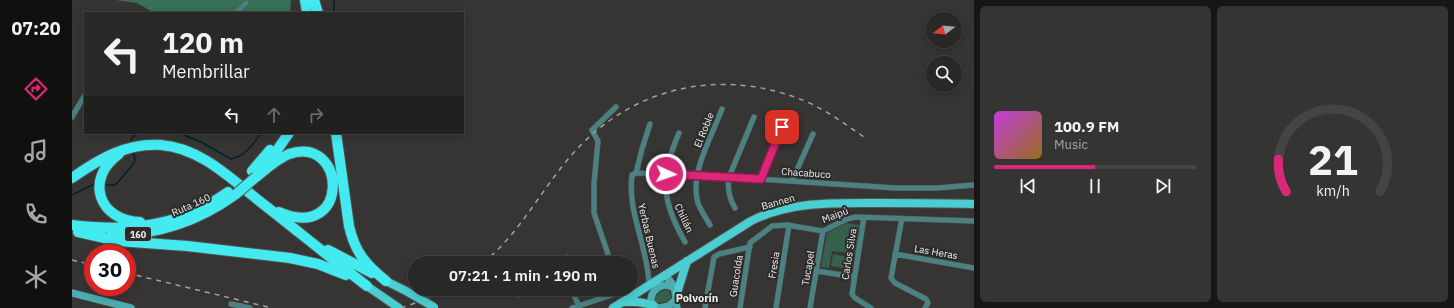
<!DOCTYPE html>
<html lang="en">
<head>
<meta charset="utf-8">
<style>
	body { margin:0; font-family:"IBM Plex Sans",sans-serif; background:#343432; color:#f1f3f6; height:100vh; display:flex; flex-direction:column; font-size:15px; white-space:nowrap }
	* { box-sizing:border-box; margin:0 }
	p { font-size:13px; color:#a5a6a7 }
	.icon { flex:none; width:22px; height:22px; fill:none; stroke:currentColor; stroke-width:2; stroke-linecap:round; stroke-linejoin:round }
	.map { position:relative; flex:1; overflow:hidden }
	.side { display:flex; flex-direction:column; gap:6px; padding:6px; background:#161615; width:480px }
	.side>* { flex:none }
	.top-card { position:absolute; left:12px; top:12px; width:380px; height:122px; border-radius:0px; box-shadow:0 2px 10px #0003,0 0 0 1px #444443; background:#282826; color:#f1f3f6; overflow:hidden }
	.needle { width:26px; rotate:254deg }
	.tools { position:absolute; left:854px; top:12px; display:grid; gap:8px }
	.tools a { display:grid; place-items:center; width:36px; height:36px; border-radius:50%; background:#282826; box-shadow:0 2px 10px #0003,0 0 0 1px #444443; font-size:20px }
	.speed { position:absolute; left:12px; top:244px; display:flex; gap:8px; font-size:20px; font-weight:700; text-align:center }
	.speed>* { display:grid; place-content:center; width:52px; height:52px; border-radius:50%; background:#282826; box-shadow:0 2px 10px #0003,0 0 0 1px #444443; line-height:1 }
	.speed .limit { border:6px solid #d22; background:#fff; color:#111 }
	.pin { position:absolute; display:grid; place-items:center; width:34px; height:34px; color:#fff; margin:-17px; border-radius:8px; box-shadow:0 2px 6px #0006 }
	.me { position:absolute; width:44px; margin:-22px; rotate:93deg; stroke-linejoin:round; filter:drop-shadow(0 0 3px #0008) }
	.turn { display:flex; align-items:center; gap:14px; height:84px; padding:0 12px; font-size:18px }
	.turn .icon { width:52px; height:52px; stroke-width:2.5 }
	.turn b { display:block; font-size:28px; line-height:34px }
	.lanes { display:flex; align-items:center; height:38px; padding:0 12px; background:#0003; justify-content:center; gap:20px; direction:ltr }
	.lanes .off { opacity:.35 }
	.side .card { flex:1; display:flex; flex-direction:column; justify-content:center; gap:6px; min-width:0; padding:0 14px; border-radius:6px; background:#343432 }
	.side .dial { align-items:center; gap:0 }
	.dial svg { height:104px; overflow:visible; fill:none; stroke:#444443; stroke-width:7; stroke-linecap:round; text-anchor:middle }
	.dial text { fill:#f1f3f6; stroke:none }
	.song { display:flex; align-items:center; gap:12px }
	.cover { width:48px; height:48px; border-radius:6px; background:linear-gradient(135deg,hsl(290 70% 55%),hsl(40 70% 35%)) }
	.played { height:4px; border-radius:2px; background:linear-gradient(90deg,#db2777 50%,#444443 50%) }
	.keys { display:flex; justify-content:space-around; direction:ltr }
	.side .tiles { flex:1; display:grid; gap:6px; grid-template-columns:repeat(2,1fr) }
	.trip { position:absolute; left:336px; top:256px; width:230px; height:40px; border-radius:20px; background:#282826; box-shadow:0 2px 10px #0003,0 0 0 1px #444443; font-weight:600; line-height:40px; text-align:center }
	main { display:flex; flex:1; min-height:0 }
	.dock { display:flex; flex-direction:column; width:72px; justify-content:space-around; align-items:center; background:#10100f; color:#a5a6a7 }
	.dock .icon { width:28px; height:28px }
	.dock .active { color:#db2777 }
	.dock b { font-size:18px; color:#f1f3f6 }
	.map>svg:first-child { display:block }
	.green { fill:#35604c }
	.forest { fill:#397158 }
	.lines { fill:none; stroke-linecap:round; stroke-linejoin:round }
	.stream { stroke:#00212a; stroke-width:1.5 }
	.street-casing { stroke:#545351; stroke-width:6 }
	.secondary-casing { stroke:#545351; stroke-width:8 }
	.primary-casing { stroke:#545351; stroke-width:10 }
	.highway-casing { stroke:#545351; stroke-width:12 }
	.street { stroke:#4a8284; stroke-width:5 }
	.secondary { stroke:#4cadb0; stroke-width:7 }
	.primary { stroke:#4aced2; stroke-width:8 }
	.highway { stroke:#43ebf1; stroke-width:10 }
	.rail { stroke:#a3a2a0; stroke-width:1.5; stroke-dasharray:5 5; stroke-linecap:butt }
	.primary-bridge-casing { stroke:#545351; stroke-width:10; stroke-linecap:butt }
	.highway-bridge-casing { stroke:#545351; stroke-width:12; stroke-linecap:butt }
	.primary-bridge { stroke:#4aced2; stroke-width:8 }
	.highway-bridge { stroke:#43ebf1; stroke-width:10 }
	.route-casing { stroke:#8e194d; stroke-width:10 }
	.route { stroke:#db2777; stroke-width:7 }
	.labels { text-anchor:middle; dominant-baseline:central; stroke-width:4; stroke-linejoin:round; paint-order:stroke }
	.shield { fill:#2c2b29; stroke:#b5b5b3; stroke-width:1 }
	.shield-label { font-size:9px; font-weight:bold; fill:#f0f0ee }
	.street-label { font-size:10px; fill:#f0f0ee; stroke:#2c2b29 }
	.neighbourhood-label { font-size:11px; font-weight:bold; fill:#f0f0ee; stroke:#2c2b29 }
</style>
</head>
<body>
<main>
<nav class="dock">
<b>07:20</b>
<svg class="icon active" aria-label="directions" viewBox="0 0 24 24"><path d="M12 3l9 9-9 9-9-9zM9 14v-3h6M13 9l2 2-2 2"/></svg>
<svg class="icon" aria-label="music" viewBox="0 0 24 24"><path d="M9 18V5l10-2v13"/><circle cx="6" cy="18" r="3"/><circle cx="16" cy="16" r="3"/></svg>
<svg class="icon" aria-label="phone" viewBox="0 0 24 24"><path d="M5 4h4l2 5-3 2q2 4 5 5l2-3 5 2v4C11 20 4 13 5 4z"/></svg>
<svg class="icon" aria-label="climate" viewBox="0 0 24 24"><path d="M12 3v18M4 7l16 10M4 17L20 7"/></svg>
</nav>
<div class="map">
<svg width="902" height="308" viewBox="0 0 902 308">
	<rect width="100%" height="100%" fill="#363533"/>
	<path class="green" d="M 774,223 L 788,225 L 783,254 L 760,251 L 757,268 L 749,267 L 755,233 Z
		M 761,254 L 781,258 L 779,270 L 759,266 Z
		M 592,290 L 597,290 L 599,297 L 595,302 L 586,303 L 583,300 L 583,297 L 587,293 Z"/>
	<path class="forest" d="M 44,0 L 219,0 L 219,1 L 218,13 L 97,13 L 79,11 L 65,3 Z"/>
	<g class="lines">
		<path class="stream" d="M 262,13 L 262,0
			M 107,133 L 129,142 L 159,159 C 173,157 182,143 189,133
			M 59,144 L 60,138 L 67,133
			M 31,185 L 43,185 L 47,181 L 62,163 L 63,159 L 61,152
			M 0,195 L 20,185 L 23,185"/>
		<g class="street-casing">
			<path id="street" d="M 164,13 L 174,3
				M 0,117 L 13,95
				M 607,133 C 588,177 589,200 613,242
				M 564,173 L 657,177 L 824,188 L 865,188 L 902,185
				M 689,179 L 710,127
				M 720,181 L 741,134
				M 663,208 C 657,198 655,189 657,177 L 682,117
				M 792,217 L 780,294 L 783,298 L 799,308
				M 830,218 L 819,278 L 823,283 L 854,299 L 856,303 L 853,308
				M 638,225 C 634,218 629,211 626,203 C 617,174 640,136 650,109
				M 823,254 L 902,268
				M 495,257 L 495,263
				M 539,263 L 522,213 L 522,183 L 526,141 L 520,130 L 544,107
				M 745,271 L 782,277
				M 577,284 C 576,247 555,212 560,175 L 564,173 L 570,149 L 578,124
				M 499,289 L 507,306
				M 446,295 L 462,289
				M 159,304 L 178,308
				M 500,308 L 549,292
				M 633,308 L 642,257 L 647,254 L 678,247
				M 668,308 L 678,243 L 700,226 L 715,225 L 751,231 L 775,219 L 784,217 L 902,221
				M 704,308 L 717,225
				M 738,308 L 751,231"/>
		</g>
		<g class="secondary-casing">
			<path id="secondary" d="M 592,275 C 606,286 602,293 605,308
				M 0,293 L 59,308
				M 587,308 C 568,302 587,277 602,288
				M 587,308 L 597,306 L 603,300"/>
		</g>
		<g class="primary-casing">
			<path id="primary" d="M 314,281 L 334,291
				M 295,286 L 327,308
				M 605,293 L 615,261
				M 551,302 L 566,302 L 581,305
				M 541,308 L 679,221 C 719,201 763,203 807,203 C 839,203 870,203 902,204"/>
		</g>
		<g class="highway-casing">
			<path id="highway" d="M 233,0 L 235,13
				M 242,0 L 246,13
				M 264,133 L 277,226 C 283,252 293,264 314,281
				M 47,154 C 12,179 27,221 68,222
				M 196,163 L 217,133
				M 180,171 L 198,150
				M 184,177 C 194,169 205,159 217,154 C 275,134 279,243 207,212
				M 0,178 C 27,159 54,143 89,145 C 131,148 163,183 195,207 C 228,233 261,260 295,286
				M 0,225 C 58,232 107,227 156,192
				M 6,232 L 46,241 L 115,246 L 218,258 L 246,264 L 274,275
				M 40,235 C 86,235 127,221 164,194
				M 256,250 L 300,273"/>
		</g>
		<use href="#street" class="street"/>
		<use href="#secondary" class="secondary"/>
		<use href="#primary" class="primary"/>
		<use href="#highway" class="highway"/>
		<path class="rail" d="M 0,260 L 21,265
			M 411,263 C 447,234 468,192 497,158 C 557,87 647,66 733,101 C 754,110 773,124 792,137
			M 55,273 L 200,308
			M 329,308 L 349,301 L 373,289"/>
		<g class="primary-bridge-casing">
			<path id="primary-bridge" d="M 334,291 L 362,307"/>
		</g>
		<g class="highway-bridge-casing">
			<path id="highway-bridge" d="M 164,194 L 184,177"/>
		</g>
		<use href="#primary-bridge" class="primary-bridge"/>
		<use href="#highway-bridge" class="highway-bridge"/>
	</g>
	<g class="lines">
		<g class="route-casing">
			<path id="route" d="M 594,174 L 689,179 L 710,127"/>
		</g>
		<use href="#route" class="route"/>
	</g>
	<g class="labels">
		<rect class="shield" x="53" y="227" width="26" height="14" rx="3"/>
		<g class="shield-label">
			<text x="66" y="234">160</text>
		</g>
		<g class="street-label">
			<text transform="translate(632 130) rotate(-68)">El Roble</text>
			<text transform="translate(734 173) rotate(4)">Chacabuco</text>
			<text transform="translate(706 202) rotate(-16)">Bannen</text>
			<text transform="translate(119 205) rotate(-24)">Ruta 160</text>
			<text transform="translate(763 215) rotate(-21)">Maipú</text>
			<text transform="translate(612 218) rotate(65)">Chillán</text>
			<text transform="translate(577 236) rotate(77)">Yerbas Buenas</text>
			<text transform="translate(864 252) rotate(10)">Las Heras</text>
			<text transform="translate(777 254) rotate(-81)">Carlos Silva</text>
			<text transform="translate(702 265) rotate(-81)">Fresia</text>
			<text transform="translate(736 268) rotate(-80)">Tucapel</text>
			<text transform="translate(664 276) rotate(-81)">Guacolda</text>
		</g>
		<g class="neighbourhood-label">
			<text x="625" y="298">Polvorín</text>
		</g>
	</g>
</svg>
<div class="tools">
<a><svg class="needle" viewBox="-14 -14 28 28"><path d="M0-13l5 13h-10z" fill="#e53935"/><path d="M0 13l5-13h-10z" fill="#a5a6a7"/></svg></a>
<a><svg class="icon" aria-label="search" viewBox="0 0 24 24"><circle cx="10" cy="10" r="6"/><path d="M15 15l6 6"/></svg></a>
</div>
<div class="speed"><div class="limit">30</div></div>
<div class="pin" style="left:710px;top:127px;background:#d93025"><svg class="icon" aria-label="arrive" viewBox="0 0 24 24"><path d="M6 21V4h12l-3 4 3 4H6"/></svg></div>
<svg class="me" style="left:594px;top:174px" viewBox="-20 -20 40 40"><circle r="17" fill="#db2777" stroke="#fff" stroke-width="3"/><path d="M0-11L8 9 0 5-8 9z" fill="#fff"/></svg>
<div class="trip">07:21 · 1 min · 190 m</div>
<div class="top-card">
<div class="turn"><svg class="icon" aria-label="left" viewBox="0 0 24 24"><path d="M17 20v-9H6M10 6l-5 5 5 5"/></svg><div><b>120 m</b>Membrillar</div></div>
<div class="lanes"><svg class="icon" aria-label="left" viewBox="0 0 24 24"><path d="M17 20v-9H6M10 6l-5 5 5 5"/></svg><svg class="icon off" aria-label="ahead" viewBox="0 0 24 24"><path d="M12 20V5M6 11l6-6 6 6"/></svg><svg class="icon off" aria-label="right" viewBox="0 0 24 24"><path d="M7 20v-9h11M14 6l5 5-5 5"/></svg></div>
</div>
</div>
<section class="side">
<div class="tiles">
<div class="card">
<div class="song"><i class="cover"></i><div><b>100.9 FM</b><p>Music</p></div></div>
<div class="played"></div>
<div class="keys"><svg class="icon" aria-label="previous" viewBox="0 0 24 24"><path d="M18 5L8 12l10 7zM5 5v14"/></svg><svg class="icon" aria-label="pause" viewBox="0 0 24 24"><path d="M8 5v14M16 5v14"/></svg><svg class="icon" aria-label="next" viewBox="0 0 24 24"><path d="M6 5l10 7-10 7zM19 5v14"/></svg></div>
</div>
<div class="card dial"><svg viewBox="0 0 100 80">
<path d="M14 69A42 42 0 1 1 86 69"/>
<path d="M14 69A42 42 0 0 1 8 44" stroke="#db2777"/>
<text x="50" y="56" font-size="32" font-weight="700">21</text>
<text x="50" y="72" font-size="11">km/h</text>
</svg></div>
</div>
</section>
</main>
</body>
</html>
